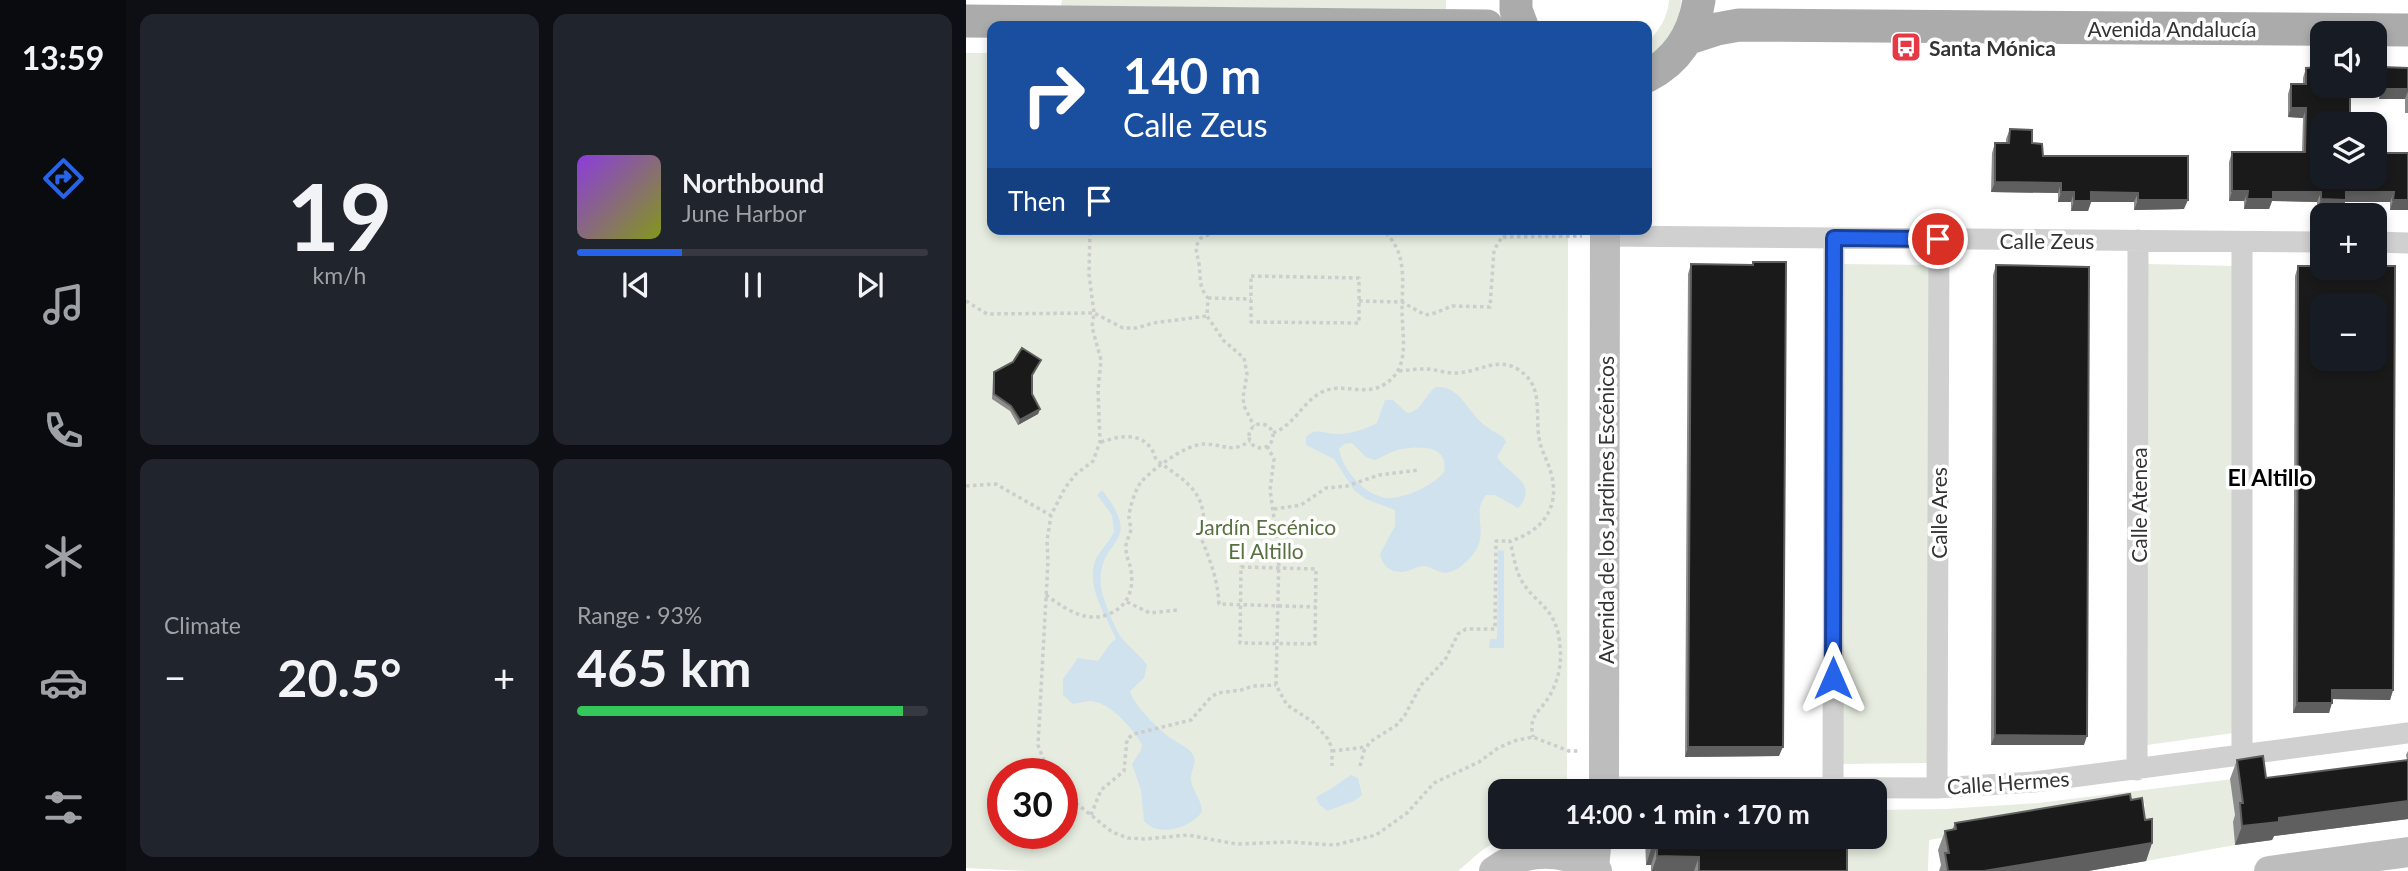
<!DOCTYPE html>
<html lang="en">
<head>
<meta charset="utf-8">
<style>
	body { margin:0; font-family:Lato,sans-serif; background:#20242c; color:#f1f3f6; height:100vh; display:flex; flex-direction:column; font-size:26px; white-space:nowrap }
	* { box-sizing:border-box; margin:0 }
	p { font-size:23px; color:#9ea1a6 }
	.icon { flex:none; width:38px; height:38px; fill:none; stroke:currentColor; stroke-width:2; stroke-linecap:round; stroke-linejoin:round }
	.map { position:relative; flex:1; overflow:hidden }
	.drawer { display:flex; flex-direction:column; gap:14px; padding:14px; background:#0d0f14; width:840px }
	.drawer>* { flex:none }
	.banner { position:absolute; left:21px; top:21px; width:665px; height:214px; border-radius:14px; box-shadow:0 4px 10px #0003; background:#1a4fa0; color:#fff; overflow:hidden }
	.controls { position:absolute; left:1344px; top:21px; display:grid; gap:14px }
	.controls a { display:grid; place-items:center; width:77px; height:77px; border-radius:14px; background:#171b24; box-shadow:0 4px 10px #0003; font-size:35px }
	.speed { position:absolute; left:21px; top:758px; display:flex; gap:14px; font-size:35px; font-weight:700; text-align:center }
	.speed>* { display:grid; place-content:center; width:91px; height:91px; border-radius:50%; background:#171b24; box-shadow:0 4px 10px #0003; line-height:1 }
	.speed .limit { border:10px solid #d22; background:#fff; color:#111 }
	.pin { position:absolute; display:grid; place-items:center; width:60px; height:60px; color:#fff; margin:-30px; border:4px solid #fff; border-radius:50%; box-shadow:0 2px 7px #0007 }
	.me { position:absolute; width:77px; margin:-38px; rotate:0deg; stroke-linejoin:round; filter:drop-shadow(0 0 5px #0008) }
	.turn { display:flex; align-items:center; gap:24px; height:147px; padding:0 21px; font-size:32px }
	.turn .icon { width:91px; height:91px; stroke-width:2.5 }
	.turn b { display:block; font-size:49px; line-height:60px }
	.then { display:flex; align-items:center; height:66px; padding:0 21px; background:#0003; gap:14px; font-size:26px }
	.big { font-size:52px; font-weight:700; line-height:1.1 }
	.drawer .card { flex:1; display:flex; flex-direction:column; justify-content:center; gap:10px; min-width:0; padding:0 24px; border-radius:14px; background:#20242c }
	.drawer .dial { align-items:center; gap:0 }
	.dial b { font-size:91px; line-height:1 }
	.song { display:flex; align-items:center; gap:21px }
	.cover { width:84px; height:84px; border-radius:10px; background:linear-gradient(135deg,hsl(270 70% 55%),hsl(70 70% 35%)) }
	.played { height:7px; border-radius:4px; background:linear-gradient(90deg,#2563eb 30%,#363941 30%) }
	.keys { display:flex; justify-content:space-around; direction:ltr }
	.heat { display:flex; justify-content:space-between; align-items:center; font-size:38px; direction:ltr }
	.charge { height:10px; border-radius:5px; background:linear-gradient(90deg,#34c759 93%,#363941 0) }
	.drawer .tiles { flex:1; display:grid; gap:14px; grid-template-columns:repeat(2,1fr) }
	.trip { position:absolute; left:522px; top:779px; width:399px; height:70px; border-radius:14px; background:#171b24; box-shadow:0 4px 10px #0003; font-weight:700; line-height:70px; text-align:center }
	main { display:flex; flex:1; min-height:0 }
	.menu { display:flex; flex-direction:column; width:126px; justify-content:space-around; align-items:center; background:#090b0e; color:#9ea1a6 }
	.menu .icon { width:49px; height:49px }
	.menu .active { color:#2563eb }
	.menu b { font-size:32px; color:#f1f3f6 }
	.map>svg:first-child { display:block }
	.green { fill:#e6ecdf; fill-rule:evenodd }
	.water { fill:#cfe2ee; fill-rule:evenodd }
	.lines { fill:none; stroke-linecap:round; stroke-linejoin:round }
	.path { stroke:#cdcdcd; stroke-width:3.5; stroke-dasharray:3.5 3.5; stroke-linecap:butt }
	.street { stroke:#d0d0d0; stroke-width:21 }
	.secondary { stroke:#bdbdbd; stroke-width:30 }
	.primary { stroke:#ababab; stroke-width:33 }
	.wall { fill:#8c8c8c }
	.shaded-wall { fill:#5f5f5f }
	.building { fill:#1a1a1a; stroke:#5f5f5f; stroke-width:2; fill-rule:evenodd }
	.route-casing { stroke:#184099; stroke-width:18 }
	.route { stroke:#2563eb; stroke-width:12 }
	.labels { text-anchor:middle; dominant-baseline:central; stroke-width:7; stroke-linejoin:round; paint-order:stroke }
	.street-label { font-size:21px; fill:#333; stroke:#fff }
	.poi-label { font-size:21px; font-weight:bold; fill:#333; stroke:#fff; text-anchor:start }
	.park-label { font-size:21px; fill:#56703f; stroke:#fff }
	.neighbourhood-label { font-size:23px; font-weight:bold; fill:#000; stroke:#fff }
</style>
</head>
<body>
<main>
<nav class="menu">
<b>13:59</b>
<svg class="icon active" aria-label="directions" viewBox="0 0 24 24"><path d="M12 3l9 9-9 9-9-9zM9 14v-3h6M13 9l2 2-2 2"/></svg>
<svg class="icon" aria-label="music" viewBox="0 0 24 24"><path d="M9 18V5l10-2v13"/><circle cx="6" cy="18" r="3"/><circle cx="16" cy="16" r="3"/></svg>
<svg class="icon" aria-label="phone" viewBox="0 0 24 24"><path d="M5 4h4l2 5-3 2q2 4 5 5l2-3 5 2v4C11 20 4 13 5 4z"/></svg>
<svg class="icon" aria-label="climate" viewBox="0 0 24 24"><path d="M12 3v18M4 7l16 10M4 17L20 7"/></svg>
<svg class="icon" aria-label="car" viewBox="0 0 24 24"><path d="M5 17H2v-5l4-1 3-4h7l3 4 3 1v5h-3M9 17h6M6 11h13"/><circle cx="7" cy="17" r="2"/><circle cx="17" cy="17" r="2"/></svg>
<svg class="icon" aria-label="filters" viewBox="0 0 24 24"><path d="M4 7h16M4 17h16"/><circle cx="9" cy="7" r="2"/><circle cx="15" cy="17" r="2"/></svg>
</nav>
<section class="drawer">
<div class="tiles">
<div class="card dial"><b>19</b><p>km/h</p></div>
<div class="card">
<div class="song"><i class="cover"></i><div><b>Northbound</b><p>June Harbor</p></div></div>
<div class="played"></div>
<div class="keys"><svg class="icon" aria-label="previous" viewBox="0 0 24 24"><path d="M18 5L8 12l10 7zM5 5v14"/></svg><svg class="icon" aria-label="pause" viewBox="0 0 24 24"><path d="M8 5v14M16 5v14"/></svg><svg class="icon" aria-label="next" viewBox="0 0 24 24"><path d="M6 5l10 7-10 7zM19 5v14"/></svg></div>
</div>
<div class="card"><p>Climate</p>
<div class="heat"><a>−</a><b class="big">20.5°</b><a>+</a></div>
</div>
<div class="card"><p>Range · 93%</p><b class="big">465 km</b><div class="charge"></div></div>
</div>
</section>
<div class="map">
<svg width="1442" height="871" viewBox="0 0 1442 871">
	<rect width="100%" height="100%" fill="#fff"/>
	<path class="green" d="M 96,0 L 480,0 L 480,9 L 95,6 Z
		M 703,0 L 715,0 C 714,24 701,44 681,57 L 681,43 C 693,31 702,17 703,0 Z
		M 0,53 L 26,53 L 26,229 L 602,229 L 601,791 L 534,791 L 534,836 L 537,837 L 515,851 L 492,871 L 63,871 L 0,868 ZM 37,774 L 96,774 L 96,833 L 37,833 Z
		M 877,264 L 963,265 L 962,763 L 876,764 Z
		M 1182,264 L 1268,266 L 1267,733 L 1181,745 Z
		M 1267,779 L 1270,821 L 1267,822 L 1269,845 L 1180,861 L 1179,803 L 963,840 L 962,871 L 874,871 L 736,855 L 736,837 L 908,836 L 908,810 L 980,809 L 1072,803 Z"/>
	<path class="water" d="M 470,387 C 492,385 500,408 514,421 C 520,428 530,432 538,438 L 540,442 L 531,457 C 541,474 575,483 552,508 L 529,495 L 520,495 C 503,514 528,535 502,560 C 497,565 491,570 484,572 C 474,575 467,567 458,566 C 451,566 444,571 437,572 C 424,573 416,565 414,554 L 429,526 L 429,510 L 400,499 L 388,490 L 368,459 L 340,445 L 340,437 C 351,426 359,435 372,434 C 386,434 399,429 411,423 L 419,400 L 427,400 L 441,413 C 457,411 458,395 470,387 ZM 386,443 L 400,457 L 409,460 C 417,457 425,451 435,449 C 455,446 483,445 478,472 C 467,485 443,497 425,498 C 401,499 376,470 373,449 L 378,444 Z
		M 136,490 C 181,548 130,535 135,587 C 136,597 149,629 155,637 C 163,647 173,654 181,665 L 178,678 L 164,691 C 168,706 193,730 206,739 C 213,744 223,747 227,755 C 232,764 223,772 225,781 C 227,792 236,800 236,812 C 224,828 193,838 178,821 L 175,790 L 166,764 L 175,750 L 176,744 C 166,728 148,707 130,702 C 123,699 114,703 107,704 L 97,695 L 97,679 L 112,658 L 132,661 L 144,644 L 150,639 C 141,617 122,591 128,565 C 130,553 143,544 148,532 L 146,515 L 131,495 Z
		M 532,550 L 538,551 L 538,648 L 523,648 L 524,639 L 531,639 Z
		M 385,775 L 392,778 L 396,795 L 388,801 L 361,811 L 353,804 L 350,798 L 352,796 C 364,790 374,782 385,775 Z"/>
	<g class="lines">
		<path class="path" d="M 256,229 L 235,238 L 230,246 C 230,253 232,257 233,264 C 235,278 232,286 242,298 L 241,316 L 258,341 L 278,358 L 281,374 L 277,397 L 278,406 L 288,426
			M 537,237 L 616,236
			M 285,276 L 393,278 L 393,323 L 285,322 Z
			M 242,298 L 285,299
			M 0,301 L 21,314 L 128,313 L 157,328 L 171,328 L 187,323 L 241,316
			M 393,301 L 436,302 L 459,315 L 469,313 L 486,306 L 524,307 L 528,250 L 541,229
			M 433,371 C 442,370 451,369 459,369 C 470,369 481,374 491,373 C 513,372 532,356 553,370 C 578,386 569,414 573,438 C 575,451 582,461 585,473 C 595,508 575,532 544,541 C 547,553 549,567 554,578 C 570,607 591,605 594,647 C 596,663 592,681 584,695 C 574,713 562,714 567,737
			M283 436a12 12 0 1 1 24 0a12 12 0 1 1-24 0Z
			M 307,433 C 329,425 336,402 356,392 C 376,382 400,397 419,384 C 445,368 436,335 436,310 C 436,294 438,277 435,262 C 433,249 426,239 417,229
			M 135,442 C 151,437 172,431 185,448 C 188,452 188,458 192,461 C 211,476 233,486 237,512 C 239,521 231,528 235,538 C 244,559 252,581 253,604 L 350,607
			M 301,446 L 308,459 L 304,490 L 313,554 L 310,685 L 321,705 L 347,722 L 362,739 L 366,748 L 366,766
			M 0,486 L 30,484 L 84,515
			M 308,509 L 335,505 L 360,488 L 381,486 L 413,475 L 453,470
			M 275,567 L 350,569 L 349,644 L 274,643 Z
			M 80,595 C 98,608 120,624 143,614 C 162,606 168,590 165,570 C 164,563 160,557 160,549 C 159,542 164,536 165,529 C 165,528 163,519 163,518 C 163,509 169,490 175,482 C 187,469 220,444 238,444 C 259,444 264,454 284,441
			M 161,602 L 184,613 L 211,610
			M 366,751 L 400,747
			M 394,766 L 398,751 L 404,742 L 432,724 L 439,715 L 455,685 L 479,660 L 492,634 L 500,629 L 529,629 L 530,541 L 544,541
			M 83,774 L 72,745 L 82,561 L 81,541 L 85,515 L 99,488 L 109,475 L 127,461 L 134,442 L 132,390 L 135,360 L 126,327 L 128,313 L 123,274 L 124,229
			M 96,787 L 110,803 L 146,832 L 162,838 L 179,839 L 222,835 L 270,844 L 323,842 L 369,845 L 410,835 L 441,813 L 468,783 L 513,762 L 532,748 L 548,741 L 567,737 L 603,751 L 615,751
			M 125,815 L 135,790 L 158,771 L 161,739 L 168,734 L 225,720 L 245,697 L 252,693 L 275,690 L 287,686 L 310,685"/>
		<path class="street" d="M 639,236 L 1356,242
			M 1409,242 L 1442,243
			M 1276,756 L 1276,242
			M 1171,770 L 1172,240
			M 638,787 L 971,788 L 1068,782 L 1442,733
			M 867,788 L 868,238
			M 971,788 L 973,239"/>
		<path class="secondary" d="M 638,791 L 639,229
			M 628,869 L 631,836
			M 528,871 C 559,848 600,848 631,871
			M 1303,871 L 1442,852"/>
		<path class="primary" d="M 550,0 L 550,10 L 556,26
			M 0,21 L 521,26
			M 720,39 L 751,29 L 773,25 L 1442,30
			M 681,76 C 712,60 728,34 733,0"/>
	</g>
	<path class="wall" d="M 1417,67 L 1442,68 L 1442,113 L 1439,113 L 1439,99 L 1413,99 L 1414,77 Z
		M 1340,68 L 1356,124 L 1409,153 L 1442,210 L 1424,210 L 1424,202 L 1379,202 L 1376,209 L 1351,209 L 1351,202 L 1306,201 L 1303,209 L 1278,209 L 1278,201 L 1263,201 L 1263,162 L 1266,152 L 1336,152 L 1337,118 L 1322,117 L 1322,94 L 1325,84 L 1337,84 L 1337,78 Z
		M 1044,129 L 1066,143 L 1077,156 L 1218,209 L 1168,210 L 1168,202 L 1125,202 L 1122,211 L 1105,211 L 1105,202 L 1092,202 L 1092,193 L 1025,192 L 1026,153 L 1029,143 L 1040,143 L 1040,139 Z
		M 787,262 L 813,756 L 719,757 L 722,274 L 725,264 L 786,265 Z
		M 1030,265 L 1118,745 L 1025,745 L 1027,275 Z
		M 1332,266 L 1427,690 L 1424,700 L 1366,699 L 1363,713 L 1327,713 L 1329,276 Z
		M 75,360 L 66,377 L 66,394 L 74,409 L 72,414 L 52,425 L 44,411 L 26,399 L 27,377 L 28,372 Z
		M 1442,751 L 1442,819 L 1308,836 L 1306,840 L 1269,845 L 1267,822 L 1269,815 L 1264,779 L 1271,760 L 1300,778 L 1441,760 L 1440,755 Z
		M 1165,800 L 1179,820 L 1186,843 L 1180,861 L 1122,871 L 973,871 L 975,865 L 972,850 L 979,831 L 986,830 L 989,823 Z
		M 679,836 L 734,836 L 733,848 L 881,871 L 685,871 L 685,865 L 680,865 Z"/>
	<path class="shaded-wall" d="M 1417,89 L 1442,89 L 1442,91 L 1439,99 L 1413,99 Z
		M 1325,108 L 1340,108 L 1337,118 L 1322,117 Z
		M 1029,182 L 1095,183 L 1092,193 L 1025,192 Z
		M 1266,191 L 1282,191 L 1278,201 L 1263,201 Z
		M 1095,192 L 1108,192 L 1105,202 L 1092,202 Z
		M 1125,192 L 1172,193 L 1168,202 L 1125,202 L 1122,211 L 1105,211 L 1108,201 Z
		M 1307,192 L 1355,192 L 1351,202 L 1306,201 L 1303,209 L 1278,209 L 1281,199 Z
		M 1380,192 L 1428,192 L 1424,202 L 1379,202 L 1376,209 L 1351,209 L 1355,199 Z
		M 1172,200 L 1222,200 L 1218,209 L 1168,210 Z
		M 1427,200 L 1442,200 L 1442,210 L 1424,210 Z
		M 74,409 L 72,414 L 52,425 L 54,420 Z
		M 1366,690 L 1427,690 L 1424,700 L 1363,699 Z
		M 1331,703 L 1366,703 L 1363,713 L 1327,713 Z
		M 1029,735 L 1121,736 L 1118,745 L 1025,745 Z
		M 722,747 L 817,747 L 813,756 L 719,757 Z
		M 1442,801 L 1442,819 L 1308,836 L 1306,840 L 1269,845 L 1276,826 L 1313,818 Z
		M 1186,843 L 1180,861 L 1122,871 L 1018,871 Z
		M 686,846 L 691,846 L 685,865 L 680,865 Z
		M 691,856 L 733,857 L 728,871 L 686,871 Z"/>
	<path class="building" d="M 1356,67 L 1356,86 L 1378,86 L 1378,88 L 1384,88 L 1384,116 L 1408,117 L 1408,124 L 1356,124 L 1356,177 L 1409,177 L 1409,153 L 1442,153 L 1442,200 L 1427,200 L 1428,192 L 1380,192 L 1380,200 L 1355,199 L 1355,192 L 1307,192 L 1307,199 L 1281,199 L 1282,191 L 1266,191 L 1266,152 L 1339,152 L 1340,108 L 1325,108 L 1325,84 L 1340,84 L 1340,68 Z
		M 1417,67 L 1442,68 L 1442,89 L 1417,89 Z
		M 1044,129 L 1066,130 L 1066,143 L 1076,144 L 1077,156 L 1222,156 L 1222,200 L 1172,200 L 1172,193 L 1125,192 L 1125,201 L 1108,201 L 1108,192 L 1095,192 L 1095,183 L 1029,182 L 1029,143 L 1043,143 Z
		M 787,262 L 820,262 L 817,747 L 722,747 L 725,264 L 787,265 Z
		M 1030,265 L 1123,267 L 1121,736 L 1029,735 Z
		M 1332,266 L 1356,266 L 1356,268 L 1409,268 L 1409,266 L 1429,266 L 1427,690 L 1366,690 L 1366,703 L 1331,703 ZM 1356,306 L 1409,306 L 1409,359 L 1356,359 Z
		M 56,348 L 75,360 L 66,375 L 66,394 L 74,409 L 54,420 L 45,406 L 28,394 L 28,372 L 47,362 Z
		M 1297,756 L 1300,778 L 1442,760 L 1442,801 L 1313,818 L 1313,822 L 1276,826 L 1274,803 L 1277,803 L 1271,760 Z
		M 686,790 L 731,791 L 686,791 Z
		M 1164,794 L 1165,800 L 1176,798 L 1179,820 L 1186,819 L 1186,843 L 1018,871 L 982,871 L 979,853 L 983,853 L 979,831 L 990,829 L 989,823 Z
		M 685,836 L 734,836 L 733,848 L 881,846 L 881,871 L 733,871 L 733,857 L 691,856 L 691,846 L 686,846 Z"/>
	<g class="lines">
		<g class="route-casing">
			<path id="route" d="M 867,678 L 868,238 L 972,239"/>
		</g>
		<use href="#route" class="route"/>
	</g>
	<defs>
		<g id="bus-square" transform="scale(1.575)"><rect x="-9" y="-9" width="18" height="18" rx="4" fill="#e63946" stroke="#fff"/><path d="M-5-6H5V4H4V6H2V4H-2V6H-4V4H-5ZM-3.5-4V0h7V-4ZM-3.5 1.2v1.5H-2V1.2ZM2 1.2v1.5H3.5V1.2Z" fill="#fff"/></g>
	</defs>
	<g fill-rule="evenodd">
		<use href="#bus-square" x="940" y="47"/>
	</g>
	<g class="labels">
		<g class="street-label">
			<text x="1206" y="28">Avenida Andalucía</text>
			<text x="1081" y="240">Calle Zeus</text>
			<text transform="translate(1172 505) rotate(-90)">Calle Atenea</text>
			<text transform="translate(639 510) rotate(-90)">Avenida de los Jardines Escénicos</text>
			<text transform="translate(972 513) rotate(-90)">Calle Ares</text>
			<text transform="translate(1042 782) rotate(-4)">Calle Hermes</text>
		</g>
		<g class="poi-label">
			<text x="963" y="47">Santa Mónica</text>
		</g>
		<g class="park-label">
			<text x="300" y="526">Jardín Escénico<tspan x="300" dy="24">El Altillo</tspan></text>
		</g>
		<g class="neighbourhood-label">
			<text x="1304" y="477">El Altillo</text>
		</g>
	</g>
</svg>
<div class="controls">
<a><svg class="icon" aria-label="sound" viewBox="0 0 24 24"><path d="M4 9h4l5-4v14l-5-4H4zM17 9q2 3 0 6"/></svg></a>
<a><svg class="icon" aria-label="layers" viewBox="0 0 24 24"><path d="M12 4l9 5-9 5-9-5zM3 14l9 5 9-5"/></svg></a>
<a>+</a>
<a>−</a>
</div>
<div class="speed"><div class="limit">30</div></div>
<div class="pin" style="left:972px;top:239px;background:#d93025"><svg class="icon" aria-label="arrive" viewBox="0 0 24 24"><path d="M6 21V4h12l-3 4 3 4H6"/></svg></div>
<svg class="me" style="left:867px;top:678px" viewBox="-20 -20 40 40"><path d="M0-17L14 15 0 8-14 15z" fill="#2563eb" stroke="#fff" stroke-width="4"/></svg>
<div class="trip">14:00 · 1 min · 170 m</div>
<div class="banner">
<div class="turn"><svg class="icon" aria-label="right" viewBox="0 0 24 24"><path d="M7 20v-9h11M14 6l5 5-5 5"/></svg><div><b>140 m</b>Calle Zeus</div></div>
<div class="then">Then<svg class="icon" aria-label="arrive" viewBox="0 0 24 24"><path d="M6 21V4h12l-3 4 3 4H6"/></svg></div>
</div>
</div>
</main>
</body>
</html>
